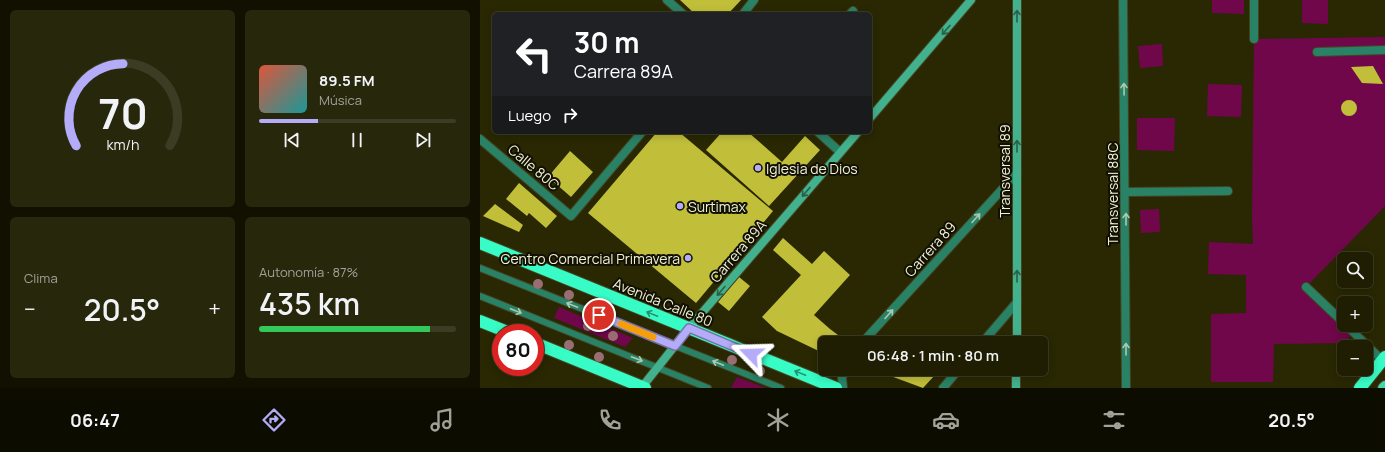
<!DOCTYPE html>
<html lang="es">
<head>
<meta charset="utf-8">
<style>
	body { margin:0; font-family:Manrope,sans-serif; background:#27270c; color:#f1f3f6; height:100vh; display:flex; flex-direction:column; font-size:15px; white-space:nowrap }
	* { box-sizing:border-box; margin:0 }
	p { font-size:13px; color:#a1a299 }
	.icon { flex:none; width:22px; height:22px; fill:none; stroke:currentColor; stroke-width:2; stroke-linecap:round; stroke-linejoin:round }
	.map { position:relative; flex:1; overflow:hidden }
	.sheet { display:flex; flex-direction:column; gap:10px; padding:10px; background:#111001; width:480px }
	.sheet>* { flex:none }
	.guide { position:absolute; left:12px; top:12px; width:380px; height:122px; border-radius:6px; box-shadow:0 2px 10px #0003,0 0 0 1px #3c3c24; background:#202124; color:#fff; overflow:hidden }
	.fabs { position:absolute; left:857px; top:252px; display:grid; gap:8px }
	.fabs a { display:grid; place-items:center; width:36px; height:36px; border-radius:6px; background:#1f1e02; box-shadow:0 2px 10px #0003,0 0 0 1px #3c3c24; font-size:20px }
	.speed { position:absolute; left:12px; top:324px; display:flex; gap:8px; font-size:20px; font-weight:700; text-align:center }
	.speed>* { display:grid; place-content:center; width:52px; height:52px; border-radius:50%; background:#1f1e02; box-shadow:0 2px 10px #0003,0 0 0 1px #3c3c24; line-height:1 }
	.speed .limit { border:6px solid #d22; background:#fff; color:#111 }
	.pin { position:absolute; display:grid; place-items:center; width:34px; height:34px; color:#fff; margin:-17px; border:2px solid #fff; border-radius:50%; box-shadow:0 1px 4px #0007 }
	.me { position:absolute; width:44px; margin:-22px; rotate:292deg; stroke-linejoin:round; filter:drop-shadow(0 0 3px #0008) }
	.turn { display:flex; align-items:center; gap:14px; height:84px; padding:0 16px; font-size:18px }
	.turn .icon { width:52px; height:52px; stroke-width:2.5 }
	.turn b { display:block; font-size:28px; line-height:34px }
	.then { display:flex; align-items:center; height:38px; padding:0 16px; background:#0003; gap:8px; font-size:15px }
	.big { font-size:30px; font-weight:600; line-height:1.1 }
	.sheet .card { flex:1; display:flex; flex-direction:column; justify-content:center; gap:6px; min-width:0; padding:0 14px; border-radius:6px; background:#27270c }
	.sheet .dial { align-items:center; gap:0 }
	.dial svg { height:104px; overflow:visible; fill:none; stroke:#3c3c24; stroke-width:7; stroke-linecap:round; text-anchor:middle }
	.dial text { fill:#f1f3f6; stroke:none }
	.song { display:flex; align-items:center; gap:12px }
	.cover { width:48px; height:48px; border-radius:6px; background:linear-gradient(135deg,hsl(10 70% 55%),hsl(180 70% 35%)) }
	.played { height:4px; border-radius:2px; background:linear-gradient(90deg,#b4acf9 30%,#3c3c24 30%) }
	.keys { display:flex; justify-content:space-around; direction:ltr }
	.heat { display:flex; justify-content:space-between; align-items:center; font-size:22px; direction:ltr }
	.charge { height:6px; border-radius:3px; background:linear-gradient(90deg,#34c759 87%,#3c3c24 0) }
	.sheet .tiles { flex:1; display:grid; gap:10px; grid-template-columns:repeat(2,1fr) }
	.trip { position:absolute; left:338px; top:336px; width:230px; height:40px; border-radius:6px; background:#1f1e02; box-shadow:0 2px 10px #0003,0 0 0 1px #3c3c24; font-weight:600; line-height:40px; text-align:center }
	.tab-bar { display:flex; height:64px; justify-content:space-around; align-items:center; background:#0c0c01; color:#a1a299 }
	.tab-bar .icon { width:28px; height:28px }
	.tab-bar .on { color:#b4acf9 }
	.tab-bar b { font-size:18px; color:#f1f3f6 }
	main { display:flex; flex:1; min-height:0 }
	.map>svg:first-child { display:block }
	.green { fill:#71074b }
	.building { fill:#c1bf3a }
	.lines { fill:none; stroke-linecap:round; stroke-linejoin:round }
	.lane-casing { stroke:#454421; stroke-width:8 }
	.street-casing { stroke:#454421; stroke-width:10 }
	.secondary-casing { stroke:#454421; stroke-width:10 }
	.primary-casing { stroke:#454421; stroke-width:12 }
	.highway-casing { stroke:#454421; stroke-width:14 }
	.lane { stroke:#298266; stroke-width:6 }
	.street { stroke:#298266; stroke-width:8 }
	.secondary { stroke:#42b18e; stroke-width:8 }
	.primary { stroke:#40d8ab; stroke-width:10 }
	.highway { stroke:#37fcc5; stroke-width:12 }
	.tree { fill:#9a6d72 }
	.oneway { stroke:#2a6048 }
	.oneway2 { stroke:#aacaaf }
	.oneway3 { stroke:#26926d }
	.route-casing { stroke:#7570a2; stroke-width:10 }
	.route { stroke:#b4acf9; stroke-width:7 }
	.slow { stroke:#f59e0b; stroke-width:7 }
	.poi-dot { fill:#b4acf9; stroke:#111001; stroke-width:1.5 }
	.labels { text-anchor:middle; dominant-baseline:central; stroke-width:4; stroke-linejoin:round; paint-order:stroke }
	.street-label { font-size:14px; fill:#f0f1d7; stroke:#111001 }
	.poi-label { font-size:14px; fill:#f0f1d7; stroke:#111001; text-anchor:start }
</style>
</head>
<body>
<main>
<section class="sheet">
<div class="tiles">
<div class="card dial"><svg viewBox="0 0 100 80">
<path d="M14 69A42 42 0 1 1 86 69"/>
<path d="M14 69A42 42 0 0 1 50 6" stroke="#b4acf9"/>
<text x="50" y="56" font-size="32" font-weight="700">70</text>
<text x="50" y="72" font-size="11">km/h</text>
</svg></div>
<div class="card">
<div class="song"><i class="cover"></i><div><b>89.5 FM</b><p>Música</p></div></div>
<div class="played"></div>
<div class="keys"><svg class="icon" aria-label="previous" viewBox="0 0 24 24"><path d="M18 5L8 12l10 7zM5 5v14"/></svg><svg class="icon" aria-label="pause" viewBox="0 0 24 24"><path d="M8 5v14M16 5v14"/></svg><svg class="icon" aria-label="next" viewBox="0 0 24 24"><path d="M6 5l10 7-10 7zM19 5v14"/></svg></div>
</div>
<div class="card"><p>Clima</p>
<div class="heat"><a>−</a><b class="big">20.5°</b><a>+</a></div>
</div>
<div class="card"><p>Autonomía · 87%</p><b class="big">435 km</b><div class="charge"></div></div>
</div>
</section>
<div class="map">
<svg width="905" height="388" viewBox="0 0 905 388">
	<rect width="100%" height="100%" fill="#292803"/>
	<path class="green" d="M 732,0 L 764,0 L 764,14 L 732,13 Z
		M 822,0 L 848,0 L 848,24 L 822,23 Z
		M 905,37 L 905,206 L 826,287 L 873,332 L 865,343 L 794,344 L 793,382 L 731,382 L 731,314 L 766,313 L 766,275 L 728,274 L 729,242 L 773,244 L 772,219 L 774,39 Z
		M 682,44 L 683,66 L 660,68 L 658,46 Z
		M 728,84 L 762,85 L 761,117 L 727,116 Z
		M 657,118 L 695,118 L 694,151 L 657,150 Z
		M 679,209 L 680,232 L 661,233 L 660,210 Z
		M 79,307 L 153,338 L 145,347 L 74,318 Z
		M 257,377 L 286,388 L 251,388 Z"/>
	<path class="building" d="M 200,0 L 261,0 L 248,14 L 215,14 Z
		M 893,66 L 903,84 L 882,83 L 871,67 Z
		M861 108a8 8 0 1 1 16 0a8 8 0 1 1-16 0Z
		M 177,132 L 199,132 L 293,211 L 216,303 L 108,213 Z
		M 242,132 L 268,132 L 302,162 L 325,136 L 340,150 L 289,206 L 226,150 Z
		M 90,151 L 113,172 L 91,197 L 68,177 Z
		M 39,183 L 77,216 L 66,228 L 49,213 L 47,216 L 26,199 Z
		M 15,204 L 43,225 L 39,232 L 3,216 Z
		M 303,238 L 332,264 L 344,251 L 370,275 L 334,315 L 350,329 L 366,341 L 365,343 L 345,343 L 345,354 L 297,331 L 282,317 L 321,275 L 293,250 Z
		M 259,277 L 270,286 L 249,311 L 238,302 Z
		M 399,369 L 449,369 L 455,375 L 443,388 L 397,371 Z"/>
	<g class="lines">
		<g class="lane-casing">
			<path id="lane" d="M 0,268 L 301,388
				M 0,296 L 228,388"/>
		</g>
		<g class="street-casing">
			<path id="street" d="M 187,0 L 203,14
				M 643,0 L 646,388
				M 263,14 L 274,0
				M 370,14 L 373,11
				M 774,39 L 774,0
				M 837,52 L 905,50
				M 338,132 L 360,152
				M 0,139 L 91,216 L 162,132
				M 645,192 L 748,191
				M 826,287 L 864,323
				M 866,325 L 902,360
				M 382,343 L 537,173
				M 502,343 L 537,302
				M 363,388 L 362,378 L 365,369
				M 463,388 L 479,369"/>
		</g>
		<g class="secondary-casing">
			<path id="secondary" d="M 390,118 L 491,0
				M 537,343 L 537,0
				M 162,387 L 209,328 L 378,132
				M 536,388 L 536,369"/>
		</g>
		<g class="primary-casing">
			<path id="primary" d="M 903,388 L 905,386"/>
		</g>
		<g class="highway-casing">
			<path id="highway" d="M 0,243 L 356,388
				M 0,321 L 30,333
				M 55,343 L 165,388
				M 880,388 L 905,357"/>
		</g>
		<use href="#lane" class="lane"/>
		<use href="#street" class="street"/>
		<use href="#secondary" class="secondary"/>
		<use href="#primary" class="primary"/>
		<use href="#highway" class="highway"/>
	</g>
	<g class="tree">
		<circle cx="58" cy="284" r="5"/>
		<circle cx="89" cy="295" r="5"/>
		<circle cx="127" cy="311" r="5"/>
		<circle cx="108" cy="326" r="5"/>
		<circle cx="133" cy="336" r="5"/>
		<circle cx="89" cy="345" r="5"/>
		<circle cx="119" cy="357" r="5"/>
		<circle cx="252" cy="360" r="5"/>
		<circle cx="280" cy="371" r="5"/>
	</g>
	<defs><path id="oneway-shaft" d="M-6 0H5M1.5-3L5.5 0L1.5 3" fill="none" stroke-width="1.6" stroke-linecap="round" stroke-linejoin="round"/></defs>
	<g class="oneway">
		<use href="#oneway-shaft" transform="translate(537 16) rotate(-90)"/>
		<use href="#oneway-shaft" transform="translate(466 30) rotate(131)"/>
		<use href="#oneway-shaft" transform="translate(537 146) rotate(-90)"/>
		<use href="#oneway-shaft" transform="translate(326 192) rotate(131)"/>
		<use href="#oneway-shaft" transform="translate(537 276) rotate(-90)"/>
		<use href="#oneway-shaft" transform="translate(241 291) rotate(131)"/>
	</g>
	<g class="oneway2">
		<use href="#oneway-shaft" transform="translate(644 89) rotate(-91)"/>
		<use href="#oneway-shaft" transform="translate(496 218) rotate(-48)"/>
		<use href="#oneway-shaft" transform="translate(646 219) rotate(-90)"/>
		<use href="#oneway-shaft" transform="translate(92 305) rotate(-158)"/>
		<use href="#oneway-shaft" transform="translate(36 311) rotate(22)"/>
		<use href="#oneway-shaft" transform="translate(409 314) rotate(-48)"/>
		<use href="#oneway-shaft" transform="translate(646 349) rotate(-90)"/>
		<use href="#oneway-shaft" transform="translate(157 359) rotate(21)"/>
		<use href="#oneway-shaft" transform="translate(238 363) rotate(-158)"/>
	</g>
	<g class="oneway3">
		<use href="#oneway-shaft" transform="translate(172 314) rotate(-158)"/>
		<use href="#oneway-shaft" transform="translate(320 373) rotate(-158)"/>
	</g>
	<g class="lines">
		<g class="route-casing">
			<path id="route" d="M 119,315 L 195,346 L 209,328 L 271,354"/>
		</g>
		<use href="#route" class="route"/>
		<path class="slow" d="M 141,324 L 173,337"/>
	</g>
	<g class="poi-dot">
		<circle cx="278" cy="168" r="4"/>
		<circle cx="200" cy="206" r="4"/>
		<circle cx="208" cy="258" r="4"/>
	</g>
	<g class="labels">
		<g class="street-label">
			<text transform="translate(54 167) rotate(40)">Calle 80C</text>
			<text transform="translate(524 171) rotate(-90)">Transversal 89</text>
			<text transform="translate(632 194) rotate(-90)">Transversal 88C</text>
			<text transform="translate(450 249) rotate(-48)">Carrera 89</text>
			<text transform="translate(258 251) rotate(-49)">Carrera 89A</text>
			<text transform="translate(183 302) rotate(22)">Avenida Calle 80</text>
		</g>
		<g class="poi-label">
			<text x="286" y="168">Iglesia de Dios</text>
			<text x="208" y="206">Surtimax</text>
			<text x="200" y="258" text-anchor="end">Centro Comercial Primavera</text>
		</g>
	</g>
</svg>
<div class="fabs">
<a><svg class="icon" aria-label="search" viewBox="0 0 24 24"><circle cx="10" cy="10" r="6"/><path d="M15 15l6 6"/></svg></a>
<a>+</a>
<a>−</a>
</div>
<div class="speed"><div class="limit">80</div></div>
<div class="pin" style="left:119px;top:315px;background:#d93025"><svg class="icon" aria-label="arrive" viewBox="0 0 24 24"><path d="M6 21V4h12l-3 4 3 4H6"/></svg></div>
<svg class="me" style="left:271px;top:354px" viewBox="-20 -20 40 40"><path d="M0-17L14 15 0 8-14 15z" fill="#b4acf9" stroke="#fff" stroke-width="4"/></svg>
<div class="trip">06:48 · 1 min · 80 m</div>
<div class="guide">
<div class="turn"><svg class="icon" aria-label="left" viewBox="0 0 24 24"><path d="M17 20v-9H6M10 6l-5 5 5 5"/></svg><div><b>30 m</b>Carrera 89A</div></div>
<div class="then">Luego<svg class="icon" aria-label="right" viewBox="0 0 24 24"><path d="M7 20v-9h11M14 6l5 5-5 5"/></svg></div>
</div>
</div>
</main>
<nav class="tab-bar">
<b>06:47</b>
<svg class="icon on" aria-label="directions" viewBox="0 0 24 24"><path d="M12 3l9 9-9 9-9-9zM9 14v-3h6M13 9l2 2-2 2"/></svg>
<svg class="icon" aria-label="music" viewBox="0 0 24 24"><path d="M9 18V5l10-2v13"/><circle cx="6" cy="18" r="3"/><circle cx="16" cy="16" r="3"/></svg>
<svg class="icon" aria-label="phone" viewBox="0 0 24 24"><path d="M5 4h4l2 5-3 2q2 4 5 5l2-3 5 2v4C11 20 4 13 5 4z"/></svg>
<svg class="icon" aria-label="climate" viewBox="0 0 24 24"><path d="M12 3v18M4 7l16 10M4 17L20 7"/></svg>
<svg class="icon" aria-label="car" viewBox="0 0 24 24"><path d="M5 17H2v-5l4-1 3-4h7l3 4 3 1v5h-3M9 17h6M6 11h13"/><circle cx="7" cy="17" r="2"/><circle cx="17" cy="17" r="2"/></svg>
<svg class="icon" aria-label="filters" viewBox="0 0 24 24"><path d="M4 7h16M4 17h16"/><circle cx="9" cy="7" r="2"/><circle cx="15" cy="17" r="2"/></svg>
<b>20.5°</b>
</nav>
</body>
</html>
